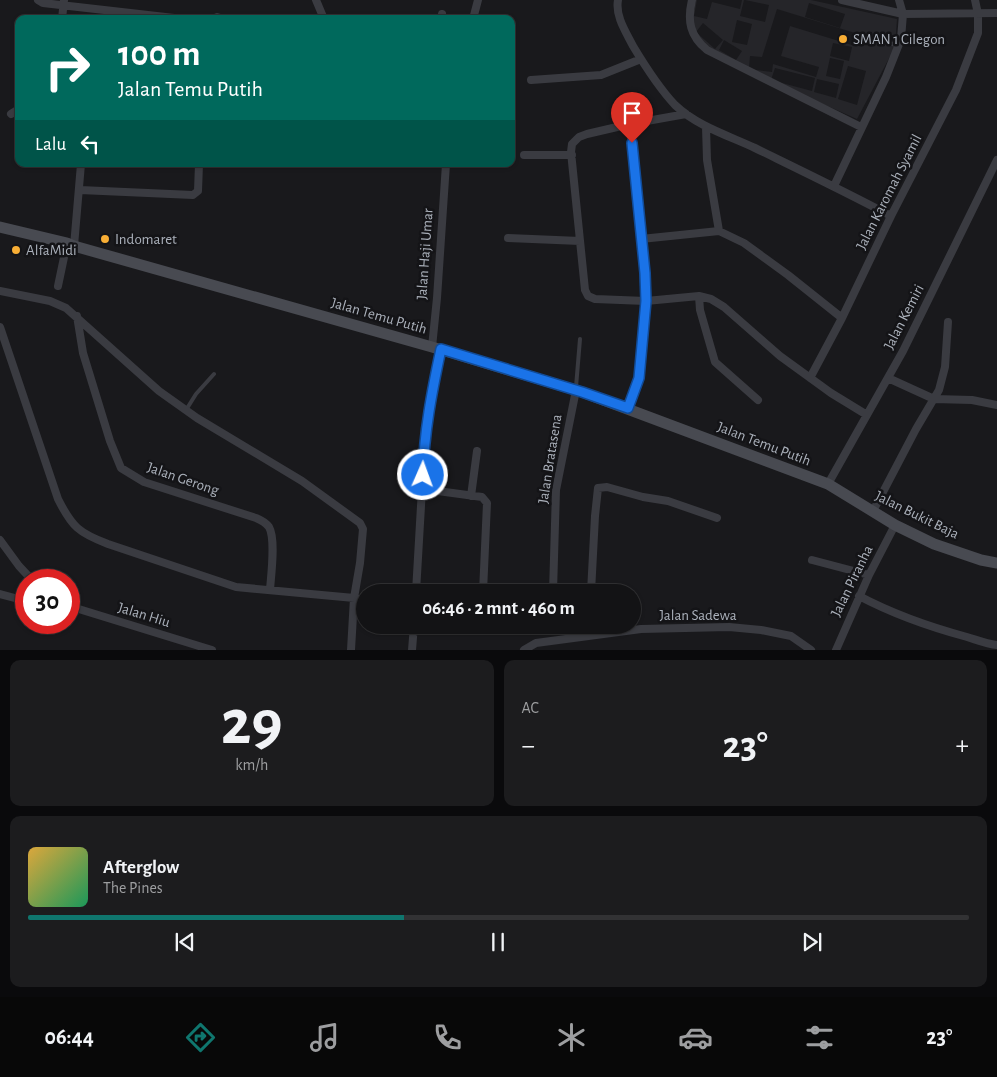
<!DOCTYPE html>
<html lang="id">
<head>
<meta charset="utf-8">
<style>
	body { margin:0; font-family:"Alegreya Sans",sans-serif; background:#1c1c1e; color:#f1f3f6; height:100vh; display:flex; flex-direction:column; font-size:19px; white-space:nowrap }
	* { box-sizing:border-box; margin:0 }
	p { font-size:16px; color:#9d9ea0 }
	.icon { flex:none; width:28px; height:28px; fill:none; stroke:currentColor; stroke-width:2; stroke-linecap:round; stroke-linejoin:round }
	.map { position:relative; height:650px; overflow:hidden }
	.drawer { display:flex; flex-direction:column; gap:10px; padding:10px; background:#0a0a0c; flex:1 }
	.drawer>* { flex:none }
	.guide { position:absolute; left:15px; top:15px; width:500px; height:152px; border-radius:10px; box-shadow:0 1px 4px #0004,0 0 0 1px #323234; background:#00695c; color:#fff; overflow:hidden }
	.speed { position:absolute; left:15px; top:569px; display:flex; gap:10px; font-size:25px; font-weight:700; text-align:center }
	.speed>* { display:grid; place-content:center; width:65px; height:65px; border-radius:50%; background:#131315; box-shadow:0 1px 4px #0004,0 0 0 1px #323234; line-height:1 }
	.speed .limit { border:8px solid #d22; background:#fff; color:#111 }
	.pin { position:absolute; display:grid; place-items:center; width:42px; height:42px; color:#fff; margin:-51px -21px; border-radius:50% 50% 50% 0; rotate:-45deg; box-shadow:0 0 5px #0007 }
	.pin .icon { rotate:45deg }
	.me { position:absolute; width:55px; margin:-28px; rotate:2deg; stroke-linejoin:round; filter:drop-shadow(0 0 4px #0008) }
	.turn { display:flex; align-items:center; gap:18px; height:105px; padding:0 20px; font-size:22px }
	.turn .icon { width:65px; height:65px; stroke-width:2.5 }
	.turn b { display:block; font-size:35px; line-height:42px }
	.then { display:flex; align-items:center; height:48px; padding:0 20px; background:#0003; gap:10px; font-size:19px }
	.big { font-size:38px; font-weight:600; line-height:1.1 }
	.drawer .widget { flex:1; display:flex; flex-direction:column; justify-content:center; gap:8px; min-width:0; padding:0 18px; border-radius:10px; background:#1c1c1e }
	.drawer .dial { align-items:center; gap:0 }
	.dial b { font-size:65px; line-height:1 }
	.song { display:flex; align-items:center; gap:15px }
	.cover { width:60px; height:60px; border-radius:8px; background:linear-gradient(135deg,hsl(40 70% 55%),hsl(150 70% 35%)) }
	.played { height:5px; border-radius:2px; background:linear-gradient(90deg,#0f766e 40%,#323234 40%) }
	.keys { display:flex; justify-content:space-around; direction:ltr }
	.heat { display:flex; justify-content:space-between; align-items:center; font-size:28px; direction:ltr }
	.drawer .tiles { flex:1; display:grid; gap:10px; grid-template-columns:1fr 1fr }
	.widget:last-child { grid-column:span 2 }
	.trip { position:absolute; left:356px; top:584px; width:285px; height:50px; border-radius:25px; background:#131315; box-shadow:0 1px 4px #0004,0 0 0 1px #323234; font-weight:600; line-height:50px; text-align:center }
	.dock { display:flex; height:80px; justify-content:space-around; align-items:center; background:#080808; color:#9d9ea0 }
	.dock .icon { width:35px; height:35px }
	.dock .active { color:#0f766e }
	.dock b { font-size:22px; color:#f1f3f6 }
	.map>svg:first-child { display:block }
	.built { fill:#252529; fill-rule:evenodd }
	.lines { fill:none; stroke-linecap:round; stroke-linejoin:round }
	.lane { stroke:#3a3b41; stroke-width:4 }
	.street { stroke:#3a3b41; stroke-width:8 }
	.secondary { stroke:#484a51; stroke-width:11 }
	.route-casing { stroke:#114b97; stroke-width:12 }
	.route { stroke:#1a73e8; stroke-width:9 }
	.poi-dot { fill:#f8ae35; stroke:#141417; stroke-width:2 }
	.labels { text-anchor:middle; dominant-baseline:central; stroke-width:5; stroke-linejoin:round; paint-order:stroke }
	.poi-label { font-size:15px; fill:#abb1bb; stroke:#141417; text-anchor:start }
	.street-label { font-size:15px; fill:#abb1bb; stroke:#141417 }
</style>
</head>
<body>
<div class="map">
<svg width="997" height="650" viewBox="0 0 997 650">
	<rect width="100%" height="100%" fill="#19191c"/>
	<path class="built" d="M 696,0 L 697,0 L 694,16 L 707,19 L 712,2 L 740,9 L 742,0 L 744,0 L 740,16 L 765,22 L 769,5 L 745,0 L 811,0 L 897,19 L 895,47 L 857,119 L 762,77 L 715,53 L 698,38 L 691,25 ZM 809,3 L 845,14 L 840,28 L 805,17 ZM 777,9 L 855,33 L 852,45 L 790,26 L 781,56 L 819,67 L 816,77 L 773,64 L 772,72 L 749,69 L 750,56 L 762,57 ZM 737,20 L 752,24 L 747,45 L 732,42 ZM 703,23 L 723,40 L 715,49 L 696,32 ZM 724,40 L 742,51 L 736,60 L 719,50 ZM 833,43 L 852,47 L 849,61 L 830,56 ZM 830,58 L 844,61 L 840,79 L 826,76 ZM 848,66 L 866,71 L 857,105 L 838,99 ZM 775,68 L 815,78 L 812,91 L 771,80 ZM 817,79 L 839,84 L 836,98 L 814,92 Z"/>
	<g class="lines">
		<path class="lane" d="M 862,40 L 899,45
			M 576,387 L 580,339
			M 186,410 L 196,394 L 214,374"/>
		<path class="street" d="M 38,0 L 43,3 L 183,19
			M 316,0 L 324,19
			M 618,0 C 615,16 626,32 633,46 C 645,66 659,88 675,105 C 697,126 727,135 755,148 C 800,170 846,192 891,216
			M 692,0 C 687,21 690,36 707,50 L 861,127
			M 842,0 L 903,14 L 997,13
			M 62,19 L 64,0
			M 213,19 L 217,17 L 224,19
			M 441,19 L 442,14
			M 473,19 L 478,0
			M 531,80 L 601,75 L 641,59
			M 11,114 L 19,109
			M 686,114 L 630,124 L 587,134 L 579,137 L 572,144 L 571,152 L 585,290 L 588,296 L 595,299 L 646,301 L 699,296 L 711,299 L 724,307 L 780,356 L 831,393 L 867,415
			M 706,127 L 707,160 L 719,231
			M 524,155 L 572,155
			M 834,186 L 886,77 L 901,39 L 903,14 L 899,0
			M 80,190 L 193,195 L 198,191 L 199,164
			M 508,238 L 580,241
			M 641,239 L 719,231 L 744,243 L 788,275 L 842,318
			M 74,246 L 81,164
			M 58,286 L 67,243
			M 0,291 L 50,301 L 66,308 L 159,391 L 197,418 L 302,481 L 360,523 L 363,529 L 360,563 L 354,598 L 351,650
			M 699,296 L 700,310 L 715,362 L 758,400
			M 77,316 L 83,353 L 110,441 L 121,468 L 144,482 L 256,518 C 261,520 266,523 269,527 C 276,539 271,575 270,590
			M 0,327 L 58,499 C 72,527 79,533 108,544 L 236,587 L 365,599
			M 432,347 L 437,298 L 446,164
			M 810,378 L 842,318 L 891,216 L 956,90 L 978,33 L 978,14 L 975,0
			M 888,378 L 934,399 L 972,400 L 997,405
			M 628,408 C 639,384 641,360 643,334 C 648,263 636,194 630,124
			M 828,484 L 903,351 L 997,160
			M 423,489 L 482,497 L 487,503 L 483,592
			M 471,496 L 477,451
			M 873,511 L 916,429 L 939,390 L 945,367 L 948,322
			M 0,540 L 19,566 L 32,580
			M 812,560 L 869,575
			M 416,592 L 425,437 L 430,400 L 441,349
			M 553,592 L 556,490 L 576,390
			M 591,592 L 595,516 L 598,488 L 607,487 L 643,497 L 668,501 L 717,518
			M 0,594 L 26,601
			M 859,596 C 893,614 930,627 967,637 C 977,640 987,644 997,645
			M 69,606 L 212,650
			M 413,633 L 428,625
			M 412,650 L 414,625
			M 524,650 L 536,643 L 641,629 L 729,627 L 761,630 L 791,636 L 811,650
			M 836,650 L 869,575 L 895,525"/>
		<path class="secondary" d="M 0,227 L 67,243 L 74,246 L 432,347 L 582,392 L 828,484 L 895,525 L 934,544 L 981,560 L 997,563"/>
	</g>
	<g class="lines">
		<g class="route-casing">
			<path id="route" d="M 423,475 C 424,432 432,391 441,349 L 582,392 L 628,408 L 639,378 L 646,301 L 645,273 L 632,143"/>
		</g>
		<use href="#route" class="route"/>
	</g>
	<g class="poi-dot">
		<circle cx="843" cy="39" r="5"/>
		<circle cx="105" cy="239" r="5"/>
		<circle cx="16" cy="250" r="5"/>
	</g>
	<g class="labels">
		<g class="poi-label">
			<text x="853" y="39">SMAN 1 Cilegon</text>
			<text x="115" y="239">Indomaret</text>
			<text x="26" y="250">AlfaMidi</text>
		</g>
		<g class="street-label">
			<text transform="translate(889 192) rotate(-63)">Jalan Karomah Syamil</text>
			<text transform="translate(425 254) rotate(-86)">Jalan Haji Umar</text>
			<text transform="translate(379 316) rotate(16)">Jalan Temu Putih</text>
			<text transform="translate(904 317) rotate(-63)">Jalan Kemiri</text>
			<text transform="translate(764 444) rotate(21)">Jalan Temu Putih</text>
			<text transform="translate(550 459) rotate(-81)">Jalan Bratasena</text>
			<text transform="translate(183 479) rotate(19)">Jalan Gerong</text>
			<text transform="translate(917 515) rotate(26)">Jalan Bukit Baja</text>
			<text transform="translate(852 581) rotate(-64)">Jalan Piranha</text>
			<text transform="translate(144 615) rotate(17)">Jalan Hiu</text>
			<text x="698" y="615">Jalan Sadewa</text>
		</g>
	</g>
</svg>
<div class="speed"><div class="limit">30</div></div>
<div class="pin" style="left:632px;top:143px;background:#d93025"><svg class="icon" aria-label="arrive" viewBox="0 0 24 24"><path d="M6 21V4h12l-3 4 3 4H6"/></svg></div>
<svg class="me" style="left:423px;top:475px" viewBox="-20 -20 40 40"><circle r="17" fill="#1a73e8" stroke="#fff" stroke-width="3"/><path d="M0-11L8 9 0 5-8 9z" fill="#fff"/></svg>
<div class="trip">06:46 · 2 mnt · 460 m</div>
<div class="guide">
<div class="turn"><svg class="icon" aria-label="right" viewBox="0 0 24 24"><path d="M7 20v-9h11M14 6l5 5-5 5"/></svg><div><b>100 m</b>Jalan Temu Putih</div></div>
<div class="then">Lalu<svg class="icon" aria-label="left" viewBox="0 0 24 24"><path d="M17 20v-9H6M10 6l-5 5 5 5"/></svg></div>
</div>
</div>
<section class="drawer">
<div class="tiles">
<div class="widget dial"><b>29</b><p>km/h</p></div>
<div class="widget"><p>AC</p>
<div class="heat"><a>−</a><b class="big">23°</b><a>+</a></div>
</div>
<div class="widget">
<div class="song"><i class="cover"></i><div><b>Afterglow</b><p>The Pines</p></div></div>
<div class="played"></div>
<div class="keys"><svg class="icon" aria-label="previous" viewBox="0 0 24 24"><path d="M18 5L8 12l10 7zM5 5v14"/></svg><svg class="icon" aria-label="pause" viewBox="0 0 24 24"><path d="M8 5v14M16 5v14"/></svg><svg class="icon" aria-label="next" viewBox="0 0 24 24"><path d="M6 5l10 7-10 7zM19 5v14"/></svg></div>
</div>
</div>
</section>
<nav class="dock">
<b>06:44</b>
<svg class="icon active" aria-label="directions" viewBox="0 0 24 24"><path d="M12 3l9 9-9 9-9-9zM9 14v-3h6M13 9l2 2-2 2"/></svg>
<svg class="icon" aria-label="music" viewBox="0 0 24 24"><path d="M9 18V5l10-2v13"/><circle cx="6" cy="18" r="3"/><circle cx="16" cy="16" r="3"/></svg>
<svg class="icon" aria-label="phone" viewBox="0 0 24 24"><path d="M5 4h4l2 5-3 2q2 4 5 5l2-3 5 2v4C11 20 4 13 5 4z"/></svg>
<svg class="icon" aria-label="climate" viewBox="0 0 24 24"><path d="M12 3v18M4 7l16 10M4 17L20 7"/></svg>
<svg class="icon" aria-label="car" viewBox="0 0 24 24"><path d="M5 17H2v-5l4-1 3-4h7l3 4 3 1v5h-3M9 17h6M6 11h13"/><circle cx="7" cy="17" r="2"/><circle cx="17" cy="17" r="2"/></svg>
<svg class="icon" aria-label="filters" viewBox="0 0 24 24"><path d="M4 7h16M4 17h16"/><circle cx="9" cy="7" r="2"/><circle cx="15" cy="17" r="2"/></svg>
<b>23°</b>
</nav>
</body>
</html>
